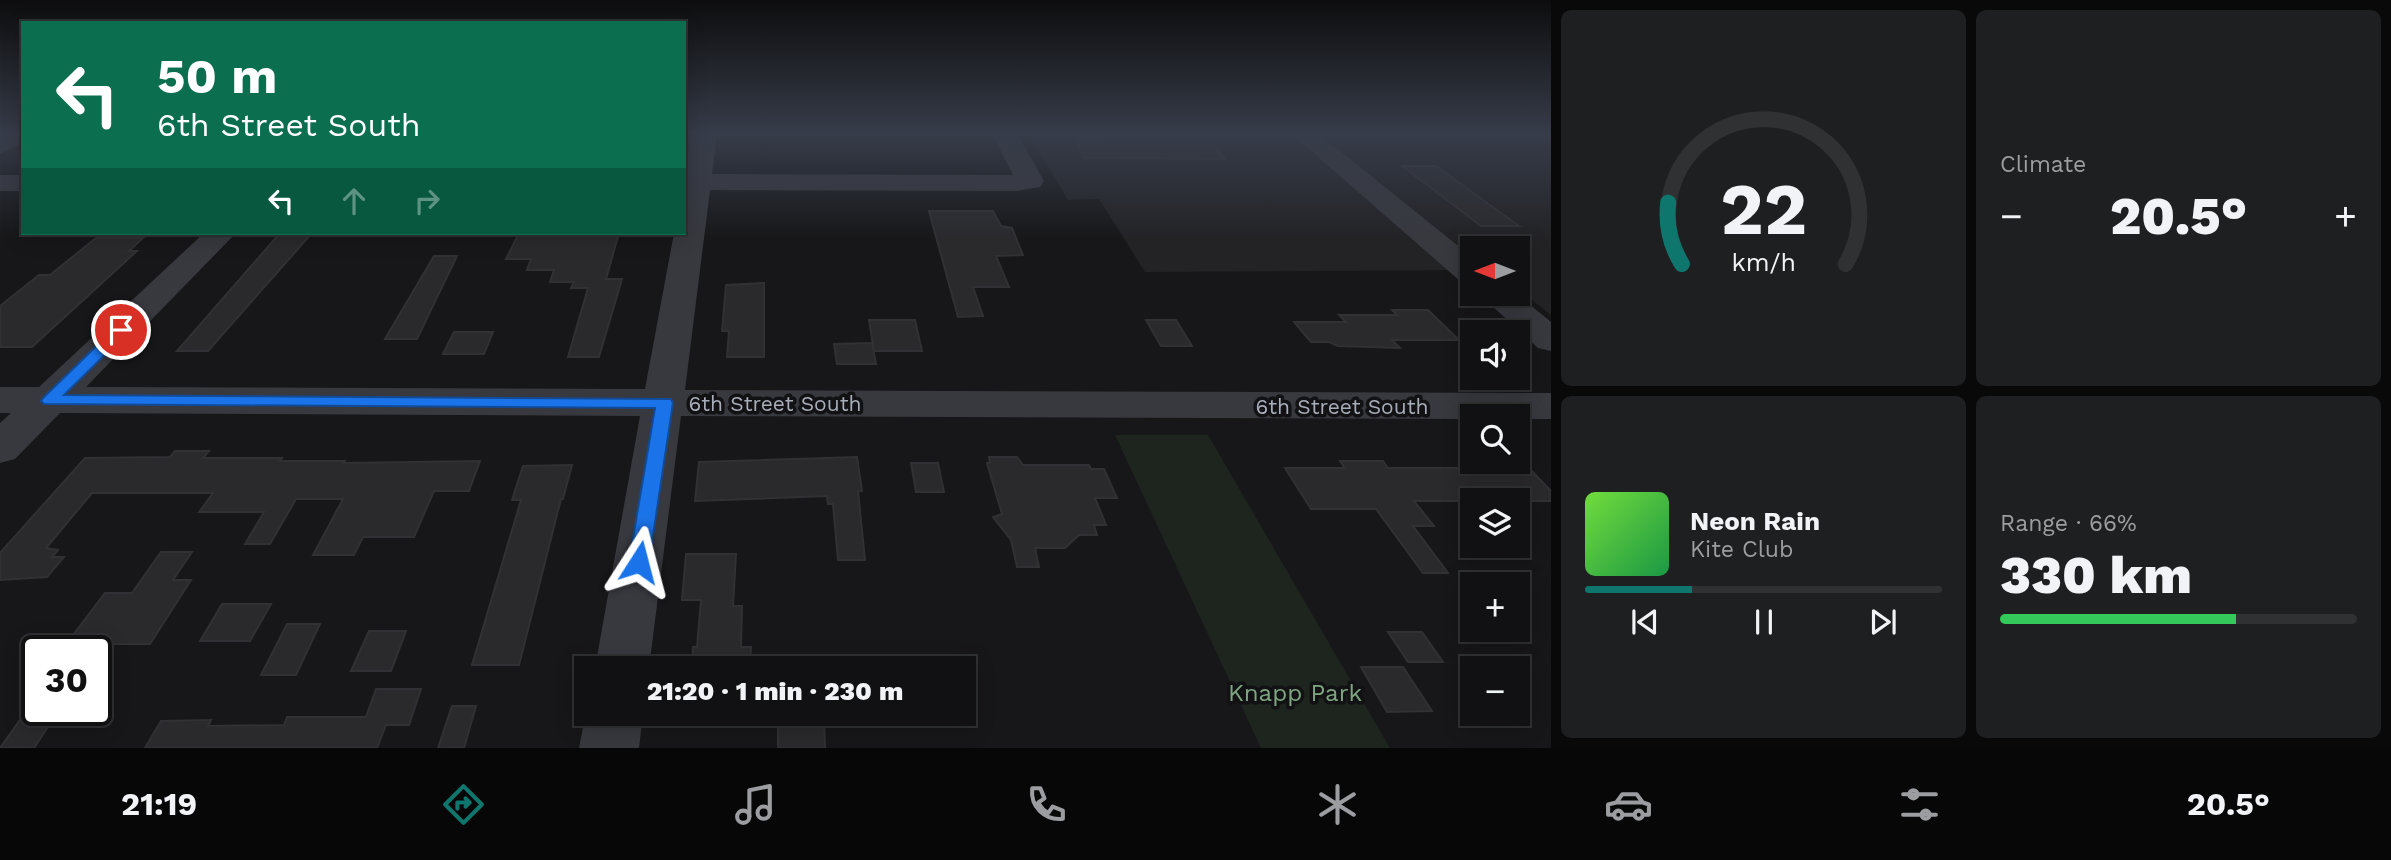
<!DOCTYPE html>
<html lang="en">
<head>
<meta charset="utf-8">
<style>
	body { margin:0; font-family:"Work Sans",sans-serif; background:#1e1f21; color:#f1f3f6; height:100vh; display:flex; flex-direction:column; font-size:26px; white-space:nowrap }
	* { box-sizing:border-box; margin:0 }
	p { font-size:23px; color:#9c9da0 }
	.icon { flex:none; width:38px; height:38px; fill:none; stroke:currentColor; stroke-width:2; stroke-linecap:round; stroke-linejoin:round }
	.map { position:relative; flex:1; overflow:hidden }
	.details { display:flex; flex-direction:column; gap:10px; padding:10px; background:#09090a; width:840px }
	.details>* { flex:none }
	.guide { position:absolute; left:21px; top:21px; width:665px; height:214px; border-radius:0px; box-shadow:0 4px 18px #0003,0 0 0 2px #303133; background:#0b6e4f; color:#fff; overflow:hidden }
	.needle { width:46px; rotate:270deg }
	.fabs { position:absolute; left:1460px; top:236px; display:grid; gap:14px }
	.fabs a { display:grid; place-items:center; width:70px; height:70px; border-radius:0px; background:#111113; box-shadow:0 4px 18px #0003,0 0 0 2px #303133; font-size:35px }
	.speed { position:absolute; left:21px; top:635px; display:flex; gap:14px; font-size:35px; font-weight:700; text-align:center }
	.speed>* { display:grid; place-content:center; width:91px; height:91px; border-radius:50%; background:#111113; box-shadow:0 4px 18px #0003,0 0 0 2px #303133; line-height:1 }
	.speed .limit { border:4px solid #111; border-radius:10px; background:#fff; color:#111 }
	.pin { position:absolute; display:grid; place-items:center; width:60px; height:60px; color:#fff; margin:-30px; border:4px solid #fff; border-radius:50%; box-shadow:0 2px 7px #0007 }
	.me { position:absolute; width:77px; margin:-38px; rotate:9deg; stroke-linejoin:round; filter:drop-shadow(0 0 5px #0008) }
	.turn { display:flex; align-items:center; gap:24px; height:147px; padding:0 21px; font-size:32px }
	.turn .icon { width:91px; height:91px; stroke-width:2.5 }
	.turn b { display:block; font-size:49px; line-height:60px }
	.lanes { display:flex; align-items:center; height:66px; padding:0 21px; background:#0003; justify-content:center; gap:35px; direction:ltr }
	.lanes .off { opacity:.35 }
	.big { font-size:52px; font-weight:800; line-height:1.1 }
	.details .card { flex:1; display:flex; flex-direction:column; justify-content:center; gap:10px; min-width:0; padding:0 24px; border-radius:10px; background:#1e1f21 }
	.details .dial { align-items:center; gap:0 }
	.dial svg { height:182px; overflow:visible; fill:none; stroke:#303133; stroke-width:7; stroke-linecap:round; text-anchor:middle }
	.dial text { fill:#f1f3f6; stroke:none }
	.song { display:flex; align-items:center; gap:21px }
	.cover { width:84px; height:84px; border-radius:10px; background:linear-gradient(135deg,hsl(100 70% 55%),hsl(140 70% 35%)) }
	.played { height:7px; border-radius:4px; background:linear-gradient(90deg,#0f766e 30%,#303133 30%) }
	.keys { display:flex; justify-content:space-around; direction:ltr }
	.heat { display:flex; justify-content:space-between; align-items:center; font-size:38px; direction:ltr }
	.charge { height:10px; border-radius:5px; background:linear-gradient(90deg,#34c759 66%,#303133 0) }
	.details .tiles { flex:1; display:grid; gap:10px; grid-template-columns:repeat(2,1fr) }
	.trip { position:absolute; left:574px; top:656px; width:402px; height:70px; border-radius:0px; background:#111113; box-shadow:0 4px 18px #0003,0 0 0 2px #303133; font-weight:800; line-height:70px; text-align:center }
	.dock { display:flex; height:112px; justify-content:space-around; align-items:center; background:#070708; color:#9c9da0 }
	.dock .icon { width:49px; height:49px }
	.dock .active { color:#0f766e }
	.dock b { font-size:32px; color:#f1f3f6 }
	main { display:flex; flex:1; min-height:0 }
	.map>svg:first-child { display:block }
	.built { fill:#232326 }
	.green { fill:#1d251e }
	.building { fill:#2a2a2d; stroke:#313135; stroke-width:2 }
	.lines { fill:none; stroke-linecap:round; stroke-linejoin:round }
	.minor { fill:#38393f; fill-rule:evenodd }
	.route { fill:#1a73e8; stroke:#114b97; stroke-width:2 }
	.labels { text-anchor:middle; dominant-baseline:central; stroke-width:7; stroke-linejoin:round; paint-order:stroke }
	.street-label { font-size:21px; fill:#a8adba; stroke:#121214 }
	.near-park-label { font-size:24px; fill:#7ea681; stroke:#121214 }
</style>
</head>
<body>
<main>
<div class="map">
<svg width="1551" height="748" viewBox="0 0 1551 748">
	<rect width="100%" height="100%" fill="#171719"/>
	<path class="built" d="M 1029,135 L 1551,135 L 1551,315 L 1517,288 L 1517,248 L 1472,248 L 1472,270 L 1145,272 L 1099,199 L 1068,200 Z"/>
	<path class="green" d="M 1115,435 L 1208,435 L 1390,748 L 1261,748 Z"/>
	<path class="building" d="M 1075,138 L 1206,139 L 1225,159 L 1085,158 Z
		M 1402,166 L 1436,166 L 1519,226 L 1481,226 Z
		M 929,211 L 993,211 L 1001,226 L 1012,228 L 1023,255 L 996,256 L 1009,287 L 973,287 L 983,316 L 958,317 Z
		M 280,233 L 312,233 L 208,351 L 177,351 Z
		M 519,233 L 619,233 L 606,279 L 622,279 L 599,357 L 568,357 L 588,288 L 571,288 L 574,282 L 550,282 L 554,270 L 527,270 L 531,259 L 506,259 Z
		M 96,238 L 143,238 L 129,251 L 137,251 L 32,347 L 0,347 L 0,306 L 39,275 L 50,275 Z
		M 434,256 L 457,256 L 417,339 L 385,339 Z
		M 764,283 L 764,357 L 727,357 L 729,331 L 722,331 L 726,285 Z
		M 1392,310 L 1428,310 L 1459,340 L 1392,340 L 1400,348 L 1338,346 L 1329,342 L 1311,342 L 1294,322 L 1346,322 L 1339,315 L 1397,315 Z
		M 869,320 L 915,320 L 922,351 L 874,351 Z
		M 1146,320 L 1176,320 L 1192,346 L 1161,346 Z
		M 454,332 L 493,332 L 484,354 L 443,354 Z
		M 872,343 L 876,364 L 837,364 L 834,344 Z
		M 175,451 L 209,451 L 203,458 L 282,458 L 280,461 L 345,461 L 344,463 L 480,461 L 469,491 L 434,491 L 414,537 L 363,537 L 354,555 L 313,555 L 343,499 L 296,499 L 270,544 L 245,544 L 264,512 L 199,512 L 213,493 L 92,493 L 46,548 L 58,550 L 52,557 L 64,557 L 47,577 L 0,580 L 0,553 L 85,458 L 170,457 Z
		M 857,457 L 862,491 L 858,491 L 865,560 L 838,560 L 833,504 L 828,504 L 827,496 L 695,501 L 699,462 Z
		M 989,457 L 1017,457 L 1023,465 L 1089,465 L 1091,469 L 1104,469 L 1117,498 L 1095,498 L 1106,525 L 1094,525 L 1097,535 L 1079,535 L 1065,548 L 1035,548 L 1039,567 L 1017,567 L 1011,540 L 993,517 L 1002,514 L 987,463 L 990,463 Z
		M 1340,461 L 1383,461 L 1388,468 L 1485,468 L 1479,462 L 1523,462 L 1551,491 L 1551,501 L 1414,501 L 1434,526 L 1413,526 L 1448,573 L 1423,573 L 1376,509 L 1311,509 L 1285,468 L 1345,468 Z
		M 911,463 L 938,463 L 944,492 L 916,492 Z
		M 572,465 L 563,499 L 561,499 L 519,665 L 472,665 L 521,500 L 512,500 L 523,466 Z
		M 161,552 L 192,552 L 173,580 L 191,580 L 150,644 L 105,644 L 100,651 L 61,651 L 105,593 L 132,593 Z
		M 686,554 L 736,554 L 733,606 L 742,606 L 741,647 L 751,647 L 750,668 L 692,668 L 693,647 L 697,647 L 701,600 L 682,600 Z
		M 222,604 L 271,604 L 250,641 L 200,641 Z
		M 287,624 L 320,624 L 296,675 L 261,675 Z
		M 369,631 L 406,631 L 391,671 L 351,671 Z
		M 1388,632 L 1422,632 L 1443,662 L 1408,662 Z
		M 1361,667 L 1403,667 L 1432,711 L 1387,712 Z
		M 376,689 L 421,689 L 409,725 L 386,725 L 377,748 L 145,748 L 161,721 L 211,720 L 208,726 L 284,725 L 287,717 L 366,717 Z
		M 452,706 L 476,706 L 464,748 L 438,748 Z
		M 27,710 L 59,710 L 34,748 L 0,748 Z
		M 778,720 L 824,720 L 825,748 L 778,748 Z"/>
	<g class="lines">
		<path class="minor" d="M 0,135 L 23,135 L 23,143 L 0,154 Z
			M 691,135 L 717,135 L 712,174 L 1013,175 L 993,135 L 1018,135 L 1044,181 L 1040,187 L 1016,191 L 710,190 L 685,390 L 1551,393 L 1551,419 L 1517,419 L 1517,416 L 1472,416 L 1472,419 L 681,416 L 649,668 L 595,668 L 640,416 L 60,413 L 15,459 L 0,463 L 0,423 L 11,413 L 0,413 L 0,387 L 39,387 L 204,233 L 236,233 L 86,387 L 645,389 L 674,233 L 684,233 L 684,174 Z
			M 1293,135 L 1320,135 L 1472,257 L 1472,284 L 1460,281 Z
			M 0,175 L 23,175 L 23,191 L 0,191 Z
			M 1479,294 L 1517,294 L 1551,322 L 1551,351 L 1538,348 Z
			M 586,712 L 586,714 L 643,714 L 639,748 L 579,748 Z"/>
	</g>
	<linearGradient id="sky" x2="0" y2="1"><stop stop-color="#0d0d0e"/><stop offset="0.56" stop-color="#363c49"/><stop offset="1" stop-color="#363c49" stop-opacity="0"/></linearGradient>
	<rect width="1551" height="239" fill="url(#sky)"/>
	<path class="route" d="M 121,326 L 129,330 L 127,333 L 64,395 L 671,399 L 673,403 L 649,562 L 646,568 L 639,571 L 632,568 L 629,562 L 655,408 L 44,404 L 41,401 L 44,397 L 116,327 Z"/>
	<g class="labels">
		<g class="street-label">
			<text x="775" y="403">6th Street South</text>
			<text x="1342" y="406">6th Street South</text>
		</g>
		<g class="near-park-label">
			<text x="1295" y="693">Knapp Park</text>
		</g>
	</g>
</svg>
<div class="fabs">
<a><svg class="needle" viewBox="-14 -14 28 28"><path d="M0-13l5 13h-10z" fill="#e53935"/><path d="M0 13l5-13h-10z" fill="#9c9da0"/></svg></a>
<a><svg class="icon" aria-label="sound" viewBox="0 0 24 24"><path d="M4 9h4l5-4v14l-5-4H4zM17 9q2 3 0 6"/></svg></a>
<a><svg class="icon" aria-label="search" viewBox="0 0 24 24"><circle cx="10" cy="10" r="6"/><path d="M15 15l6 6"/></svg></a>
<a><svg class="icon" aria-label="layers" viewBox="0 0 24 24"><path d="M12 4l9 5-9 5-9-5zM3 14l9 5 9-5"/></svg></a>
<a>+</a>
<a>−</a>
</div>
<div class="speed"><div class="limit">30</div></div>
<div class="pin" style="left:121px;top:330px;background:#d93025"><svg class="icon" aria-label="arrive" viewBox="0 0 24 24"><path d="M6 21V4h12l-3 4 3 4H6"/></svg></div>
<svg class="me" style="left:639px;top:562px" viewBox="-20 -20 40 40"><path d="M0-17L14 15 0 8-14 15z" fill="#1a73e8" stroke="#fff" stroke-width="4"/></svg>
<div class="trip">21:20 · 1 min · 230 m</div>
<div class="guide">
<div class="turn"><svg class="icon" aria-label="left" viewBox="0 0 24 24"><path d="M17 20v-9H6M10 6l-5 5 5 5"/></svg><div><b>50 m</b>6th Street South</div></div>
<div class="lanes"><svg class="icon" aria-label="left" viewBox="0 0 24 24"><path d="M17 20v-9H6M10 6l-5 5 5 5"/></svg><svg class="icon off" aria-label="ahead" viewBox="0 0 24 24"><path d="M12 20V5M6 11l6-6 6 6"/></svg><svg class="icon off" aria-label="right" viewBox="0 0 24 24"><path d="M7 20v-9h11M14 6l5 5-5 5"/></svg></div>
</div>
</div>
<section class="details">
<div class="tiles">
<div class="card dial"><svg viewBox="0 0 100 80">
<path d="M14 69A42 42 0 1 1 86 69"/>
<path d="M14 69A42 42 0 0 1 8 42" stroke="#0f766e"/>
<text x="50" y="56" font-size="32" font-weight="700">22</text>
<text x="50" y="72" font-size="11">km/h</text>
</svg></div>
<div class="card"><p>Climate</p>
<div class="heat"><a>−</a><b class="big">20.5°</b><a>+</a></div>
</div>
<div class="card">
<div class="song"><i class="cover"></i><div><b>Neon Rain</b><p>Kite Club</p></div></div>
<div class="played"></div>
<div class="keys"><svg class="icon" aria-label="previous" viewBox="0 0 24 24"><path d="M18 5L8 12l10 7zM5 5v14"/></svg><svg class="icon" aria-label="pause" viewBox="0 0 24 24"><path d="M8 5v14M16 5v14"/></svg><svg class="icon" aria-label="next" viewBox="0 0 24 24"><path d="M6 5l10 7-10 7zM19 5v14"/></svg></div>
</div>
<div class="card"><p>Range · 66%</p><b class="big">330 km</b><div class="charge"></div></div>
</div>
</section>
</main>
<nav class="dock">
<b>21:19</b>
<svg class="icon active" aria-label="directions" viewBox="0 0 24 24"><path d="M12 3l9 9-9 9-9-9zM9 14v-3h6M13 9l2 2-2 2"/></svg>
<svg class="icon" aria-label="music" viewBox="0 0 24 24"><path d="M9 18V5l10-2v13"/><circle cx="6" cy="18" r="3"/><circle cx="16" cy="16" r="3"/></svg>
<svg class="icon" aria-label="phone" viewBox="0 0 24 24"><path d="M5 4h4l2 5-3 2q2 4 5 5l2-3 5 2v4C11 20 4 13 5 4z"/></svg>
<svg class="icon" aria-label="climate" viewBox="0 0 24 24"><path d="M12 3v18M4 7l16 10M4 17L20 7"/></svg>
<svg class="icon" aria-label="car" viewBox="0 0 24 24"><path d="M5 17H2v-5l4-1 3-4h7l3 4 3 1v5h-3M9 17h6M6 11h13"/><circle cx="7" cy="17" r="2"/><circle cx="17" cy="17" r="2"/></svg>
<svg class="icon" aria-label="filters" viewBox="0 0 24 24"><path d="M4 7h16M4 17h16"/><circle cx="9" cy="7" r="2"/><circle cx="15" cy="17" r="2"/></svg>
<b>20.5°</b>
</nav>
</body>
</html>
